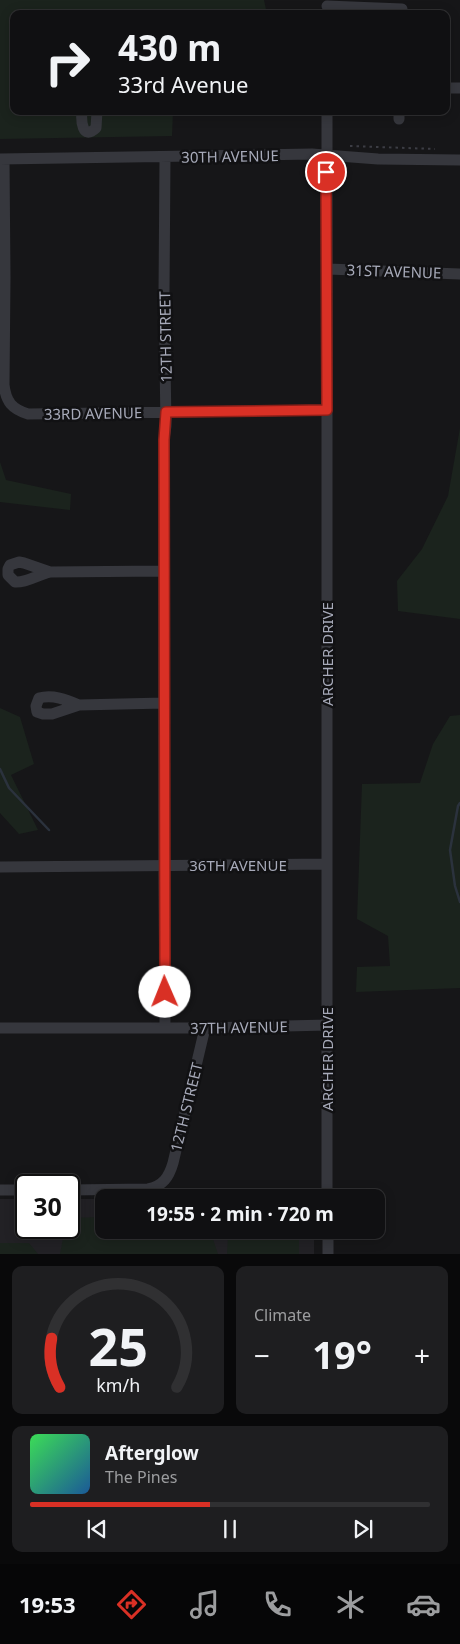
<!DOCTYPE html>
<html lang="en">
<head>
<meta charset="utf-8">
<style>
	body { margin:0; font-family:"Noto Sans",sans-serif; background:#1e1e20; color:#f1f3f6; height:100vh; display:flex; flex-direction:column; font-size:19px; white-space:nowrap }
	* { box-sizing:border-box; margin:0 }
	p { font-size:16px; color:#9c9d9f }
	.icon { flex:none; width:28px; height:28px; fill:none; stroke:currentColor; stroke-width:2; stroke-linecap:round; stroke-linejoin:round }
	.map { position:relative; height:1254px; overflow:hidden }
	.sheet { display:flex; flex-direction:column; gap:12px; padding:12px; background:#09090a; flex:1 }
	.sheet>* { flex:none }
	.banner { position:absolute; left:10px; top:10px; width:440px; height:105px; border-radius:10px; box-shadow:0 2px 12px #0003,0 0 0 1px #303032; background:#101012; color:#f1f3f6; overflow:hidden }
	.speed { position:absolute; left:15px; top:1174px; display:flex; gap:10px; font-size:25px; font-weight:700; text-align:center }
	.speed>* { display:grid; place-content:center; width:65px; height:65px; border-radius:50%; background:#101012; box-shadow:0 2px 12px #0003,0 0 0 1px #303032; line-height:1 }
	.speed .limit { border:2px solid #111; border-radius:8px; background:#fff; color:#111 }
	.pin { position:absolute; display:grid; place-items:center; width:42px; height:42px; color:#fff; margin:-21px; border:2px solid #fff; border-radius:50%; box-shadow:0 1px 5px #0007 }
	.me { position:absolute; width:55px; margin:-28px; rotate:359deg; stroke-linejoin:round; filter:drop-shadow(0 0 4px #0008) }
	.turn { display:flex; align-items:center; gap:18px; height:105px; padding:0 25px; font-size:22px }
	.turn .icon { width:65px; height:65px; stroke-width:2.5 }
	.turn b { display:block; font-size:35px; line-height:42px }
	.big { font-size:38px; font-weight:700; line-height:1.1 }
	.sheet .widget { flex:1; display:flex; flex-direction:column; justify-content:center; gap:8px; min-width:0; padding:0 18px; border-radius:10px; background:#1e1e20 }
	.sheet .dial { align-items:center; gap:0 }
	.dial svg { height:130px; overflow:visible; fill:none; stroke:#303032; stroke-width:7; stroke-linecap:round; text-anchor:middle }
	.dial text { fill:#f1f3f6; stroke:none }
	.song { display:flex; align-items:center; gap:15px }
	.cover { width:60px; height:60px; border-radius:8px; background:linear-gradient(135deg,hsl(130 70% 55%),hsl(210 70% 35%)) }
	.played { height:5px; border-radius:2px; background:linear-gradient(90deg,#d93025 45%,#303032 45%) }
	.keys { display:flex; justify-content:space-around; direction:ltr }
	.heat { display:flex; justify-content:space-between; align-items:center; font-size:28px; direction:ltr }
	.sheet .tiles { flex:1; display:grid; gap:12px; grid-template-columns:1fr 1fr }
	.widget:last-child { grid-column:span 2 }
	.trip { position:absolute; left:95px; top:1189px; width:290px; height:50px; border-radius:10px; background:#101012; box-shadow:0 2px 12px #0003,0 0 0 1px #303032; font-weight:700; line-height:50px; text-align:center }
	.tab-bar { display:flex; height:80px; justify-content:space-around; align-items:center; background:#060607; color:#9c9d9f }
	.tab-bar .icon { width:35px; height:35px }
	.tab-bar .current { color:#d93025 }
	.tab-bar b { font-size:22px; color:#f1f3f6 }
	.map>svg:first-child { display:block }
	.built { fill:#222125 }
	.green { fill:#1b231d }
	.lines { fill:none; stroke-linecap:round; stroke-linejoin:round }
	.stream { stroke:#2b323d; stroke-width:2.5 }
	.path { stroke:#3c3d44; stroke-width:2; stroke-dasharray:2.5 4; stroke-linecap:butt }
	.minor { stroke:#36373d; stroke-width:11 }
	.route-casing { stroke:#8d1f18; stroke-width:12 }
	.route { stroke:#d93025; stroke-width:9 }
	.labels { text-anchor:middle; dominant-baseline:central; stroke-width:5; stroke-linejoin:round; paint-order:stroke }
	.street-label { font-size:15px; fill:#a7aab9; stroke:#111113 }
</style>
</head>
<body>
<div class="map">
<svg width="460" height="1254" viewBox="0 0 460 1254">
	<rect width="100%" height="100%" fill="#161618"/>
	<path class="built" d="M 0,1199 L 26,1199 L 26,1228 L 69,1228 L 69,1199 L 104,1199 L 104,1230 L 314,1230 L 314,1254 L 0,1254 Z"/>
	<path class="green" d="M 0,0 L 264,0 L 267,14 L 14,14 L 14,111 L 173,111 L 172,136 L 0,139 Z
		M 460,428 L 460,619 L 398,611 L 397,581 L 422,549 L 448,496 Z
		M 0,462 L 6,480 L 71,494 L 70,510 L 0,502 Z
		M 0,708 L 20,717 L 34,764 L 11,775 L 38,830 L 19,834 L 0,813 Z
		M 460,715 L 460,988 L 356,992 L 357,967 L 390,966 L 388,936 L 357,919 L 362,784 L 420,783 L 433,744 L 450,716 Z
		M 104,1217 L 104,1230 L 210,1230 L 218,1254 L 60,1254 L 65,1228 L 69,1228 L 69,1218 Z
		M 228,1236 L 299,1237 L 299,1254 L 227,1254 Z
		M 0,1243 L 29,1243 L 38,1254 L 0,1254 Z"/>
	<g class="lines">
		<path class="stream" d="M 0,769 L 9,788 L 49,830
			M 460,803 L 458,806 L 450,850 L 455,886 L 460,902"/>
		<path class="path" d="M 350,146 L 435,149"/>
		<path class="minor" d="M 327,6 L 402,9
			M 446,88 L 460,88
			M 82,111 C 81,120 82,141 96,128 L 97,111
			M 327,111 L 327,1198
			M 399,119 L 399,111
			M 165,157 L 164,294 L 166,426 L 164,440 L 164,865 L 165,1027
			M 0,159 L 312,154 L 378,159 L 460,160
			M 4,159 L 5,277 L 4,385 C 6,402 12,409 28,414 L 327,410
			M 328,269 L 460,274
			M 50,572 L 24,563 L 19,562 L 10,565 L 8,569 L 8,575 L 15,582 C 27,583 39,574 50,572 L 164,571
			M 79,705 C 67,700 53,694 39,698 L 36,706 L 37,712 L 43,714 L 52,714 L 79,705 L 164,703
			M 0,867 L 327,864
			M 0,1028 L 205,1028 L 328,1025
			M 0,1190 L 26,1190
			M 69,1190 L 148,1189 C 163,1186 169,1177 173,1163 L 205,1028
			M 328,1230 L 328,1254"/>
	</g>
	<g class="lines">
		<g class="route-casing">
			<path id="route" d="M 165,992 L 164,440 L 166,412 L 327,410 L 326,172"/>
		</g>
		<use href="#route" class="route"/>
	</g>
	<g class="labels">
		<g class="street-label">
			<text transform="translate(230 156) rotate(-1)">30TH AVENUE</text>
			<text transform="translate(394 271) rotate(2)">31ST AVENUE</text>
			<text transform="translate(165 337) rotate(-91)">12TH STREET</text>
			<text transform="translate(93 413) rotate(-1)">33RD AVENUE</text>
			<text transform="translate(327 654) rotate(-90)">ARCHER DRIVE</text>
			<text x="238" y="865">36TH AVENUE</text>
			<text transform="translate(239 1027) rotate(-1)">37TH AVENUE</text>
			<text transform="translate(327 1059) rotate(-90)">ARCHER DRIVE</text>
			<text transform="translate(186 1107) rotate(-76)">12TH STREET</text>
		</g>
	</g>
</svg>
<div class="speed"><div class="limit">30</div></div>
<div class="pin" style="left:326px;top:172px;background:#d93025"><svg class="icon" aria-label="arrive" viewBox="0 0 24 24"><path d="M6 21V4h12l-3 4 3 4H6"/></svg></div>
<svg class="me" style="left:165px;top:992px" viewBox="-20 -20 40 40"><circle r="19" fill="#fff"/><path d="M0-13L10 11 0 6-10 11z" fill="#d93025"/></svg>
<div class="trip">19:55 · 2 min · 720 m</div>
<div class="banner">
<div class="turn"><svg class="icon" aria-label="right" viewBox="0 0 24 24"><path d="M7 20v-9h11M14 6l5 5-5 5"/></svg><div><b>430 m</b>33rd Avenue</div></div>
</div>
</div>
<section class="sheet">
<div class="tiles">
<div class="widget dial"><svg viewBox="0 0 100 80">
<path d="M14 69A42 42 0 1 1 86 69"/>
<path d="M14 69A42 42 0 0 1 9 39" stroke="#d93025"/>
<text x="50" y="56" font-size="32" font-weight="700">25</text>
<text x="50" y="72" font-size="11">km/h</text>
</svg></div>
<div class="widget"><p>Climate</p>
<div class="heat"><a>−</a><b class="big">19°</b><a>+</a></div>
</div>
<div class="widget">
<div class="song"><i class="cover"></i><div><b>Afterglow</b><p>The Pines</p></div></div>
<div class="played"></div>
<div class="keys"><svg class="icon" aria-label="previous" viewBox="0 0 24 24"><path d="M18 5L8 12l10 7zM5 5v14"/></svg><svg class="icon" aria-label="pause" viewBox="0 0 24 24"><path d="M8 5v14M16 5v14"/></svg><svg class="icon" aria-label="next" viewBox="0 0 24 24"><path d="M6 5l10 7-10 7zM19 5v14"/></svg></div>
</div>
</div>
</section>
<nav class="tab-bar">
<b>19:53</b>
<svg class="icon current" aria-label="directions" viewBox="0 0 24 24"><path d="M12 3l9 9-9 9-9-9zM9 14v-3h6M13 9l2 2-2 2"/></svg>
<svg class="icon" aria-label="music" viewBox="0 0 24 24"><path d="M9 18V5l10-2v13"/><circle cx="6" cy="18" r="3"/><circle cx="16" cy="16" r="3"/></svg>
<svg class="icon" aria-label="phone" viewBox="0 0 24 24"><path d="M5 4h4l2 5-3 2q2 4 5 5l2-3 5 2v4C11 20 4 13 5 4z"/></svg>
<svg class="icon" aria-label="climate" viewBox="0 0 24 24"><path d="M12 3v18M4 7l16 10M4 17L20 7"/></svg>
<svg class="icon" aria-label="car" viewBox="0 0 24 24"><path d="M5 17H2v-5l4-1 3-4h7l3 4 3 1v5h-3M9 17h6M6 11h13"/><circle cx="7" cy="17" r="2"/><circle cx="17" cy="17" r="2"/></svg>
</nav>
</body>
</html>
